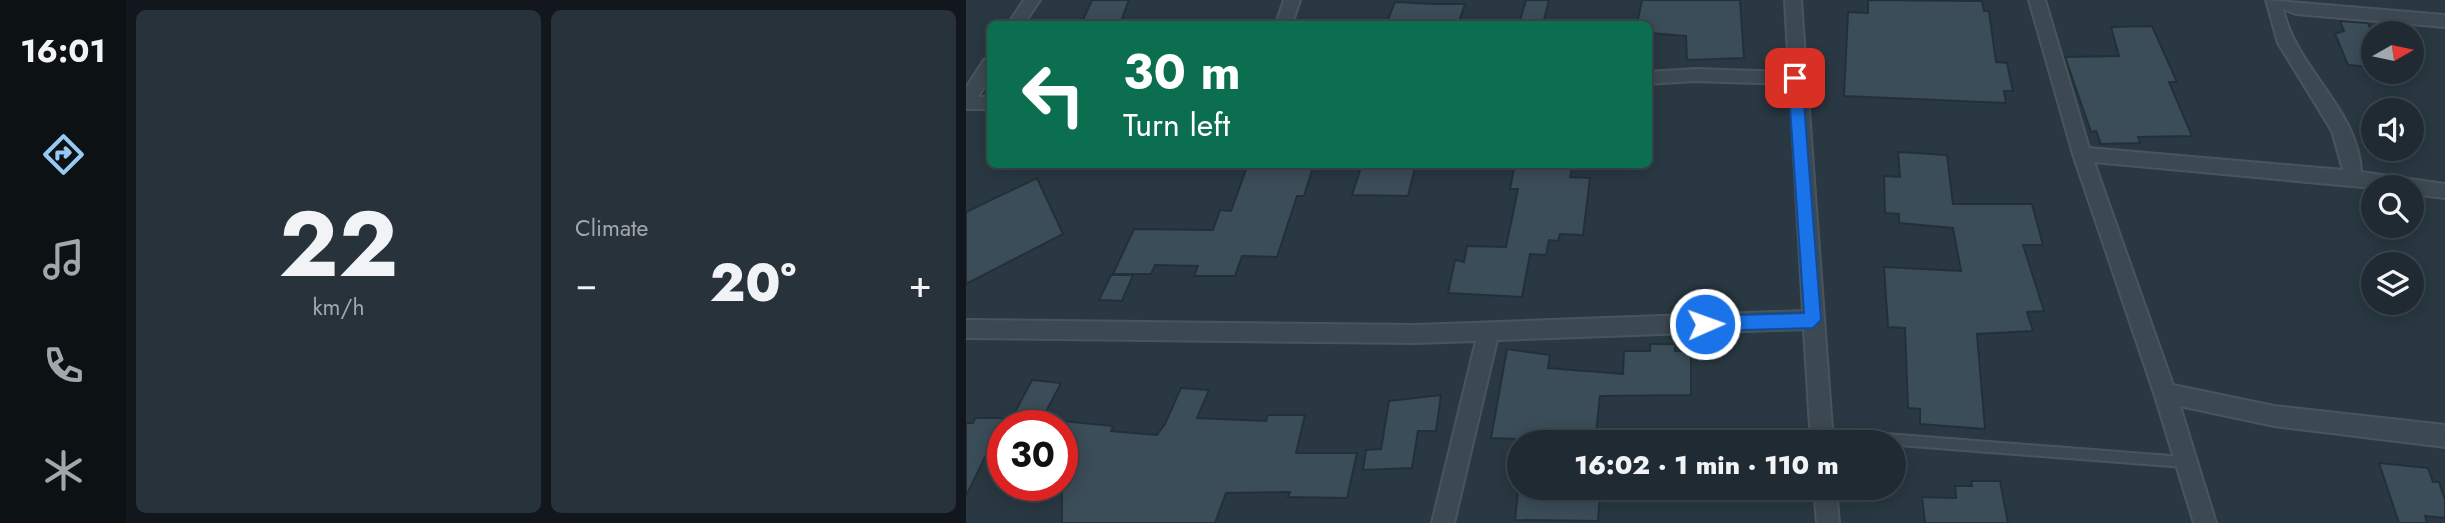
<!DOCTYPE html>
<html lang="en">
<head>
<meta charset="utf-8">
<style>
	body { margin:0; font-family:Jost,sans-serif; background:#27323a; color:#f1f3f6; height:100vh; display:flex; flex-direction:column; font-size:26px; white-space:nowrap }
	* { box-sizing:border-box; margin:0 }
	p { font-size:23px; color:#a1a7ac }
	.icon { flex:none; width:38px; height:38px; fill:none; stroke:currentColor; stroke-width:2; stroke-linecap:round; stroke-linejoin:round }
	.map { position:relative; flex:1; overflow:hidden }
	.sheet { display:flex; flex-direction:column; gap:10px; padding:10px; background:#11171c; width:840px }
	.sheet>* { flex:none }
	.banner { position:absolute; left:21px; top:21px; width:665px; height:147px; border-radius:10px; box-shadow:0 4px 18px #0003,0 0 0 2px #3c464d; background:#0b6e4f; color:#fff; overflow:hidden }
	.needle { width:46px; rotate:81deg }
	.buttons { position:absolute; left:1395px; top:21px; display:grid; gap:14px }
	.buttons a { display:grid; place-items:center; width:63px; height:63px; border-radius:50%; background:#1f2a32; box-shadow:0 4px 18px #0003,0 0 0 2px #3c464d; font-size:35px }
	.speed { position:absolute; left:21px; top:410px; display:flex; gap:14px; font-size:35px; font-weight:700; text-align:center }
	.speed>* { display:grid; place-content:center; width:91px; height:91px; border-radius:50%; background:#1f2a32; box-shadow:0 4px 18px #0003,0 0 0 2px #3c464d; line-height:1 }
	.speed .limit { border:10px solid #d22; background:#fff; color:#111 }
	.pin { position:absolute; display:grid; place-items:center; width:60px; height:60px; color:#fff; margin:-30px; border-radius:14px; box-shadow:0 4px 10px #0006 }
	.me { position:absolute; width:77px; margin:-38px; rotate:88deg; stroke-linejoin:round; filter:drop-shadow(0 0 5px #0008) }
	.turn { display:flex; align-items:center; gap:24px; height:147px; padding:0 21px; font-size:32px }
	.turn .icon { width:91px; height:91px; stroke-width:2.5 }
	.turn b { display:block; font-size:49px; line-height:60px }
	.big { font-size:52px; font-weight:800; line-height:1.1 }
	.sheet .tile { flex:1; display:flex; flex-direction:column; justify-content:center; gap:10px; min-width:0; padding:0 24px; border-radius:10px; background:#27323a }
	.sheet .dial { align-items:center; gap:0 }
	.dial b { font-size:91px; line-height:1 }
	.heat { display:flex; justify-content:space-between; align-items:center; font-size:38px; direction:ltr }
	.sheet .tiles { flex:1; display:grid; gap:10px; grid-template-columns:repeat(2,1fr) }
	.trip { position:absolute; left:541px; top:430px; width:399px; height:70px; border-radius:35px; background:#1f2a32; box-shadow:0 4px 18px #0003,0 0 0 2px #3c464d; font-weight:800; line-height:70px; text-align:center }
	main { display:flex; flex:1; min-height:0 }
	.dock { display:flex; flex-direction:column; width:126px; justify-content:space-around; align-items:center; background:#0c1114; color:#a1a7ac }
	.dock .icon { width:49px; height:49px }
	.dock .current { color:#97caf3 }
	.dock b { font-size:32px; color:#f1f3f6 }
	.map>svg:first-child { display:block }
	.building { fill:#3b4d58; stroke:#233039; stroke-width:2 }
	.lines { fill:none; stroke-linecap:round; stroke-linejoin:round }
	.service-casing { stroke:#49555e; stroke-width:14 }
	.minor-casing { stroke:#49555e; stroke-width:4 }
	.service { stroke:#3d4952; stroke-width:10 }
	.minor { fill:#3d4952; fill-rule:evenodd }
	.route { fill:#1a73e8; stroke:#114b97; stroke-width:2 }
</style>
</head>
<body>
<main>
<nav class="dock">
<b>16:01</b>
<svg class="icon current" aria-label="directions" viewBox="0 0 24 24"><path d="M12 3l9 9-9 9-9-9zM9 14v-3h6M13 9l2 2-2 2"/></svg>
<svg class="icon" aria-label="music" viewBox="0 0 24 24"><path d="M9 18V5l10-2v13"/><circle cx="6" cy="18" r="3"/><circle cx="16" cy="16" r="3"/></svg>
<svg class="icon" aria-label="phone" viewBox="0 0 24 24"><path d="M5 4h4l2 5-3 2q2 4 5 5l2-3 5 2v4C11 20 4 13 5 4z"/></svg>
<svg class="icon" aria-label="climate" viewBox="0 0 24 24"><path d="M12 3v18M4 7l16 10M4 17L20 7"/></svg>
</nav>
<section class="sheet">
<div class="tiles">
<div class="tile dial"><b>22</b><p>km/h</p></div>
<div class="tile"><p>Climate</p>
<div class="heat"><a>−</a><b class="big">20°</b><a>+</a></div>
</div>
</div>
</section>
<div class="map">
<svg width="1479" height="523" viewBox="0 0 1479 523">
	<rect width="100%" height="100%" fill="#293842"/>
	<path class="building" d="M 126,0 L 163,0 L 154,24 L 115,24 Z
		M 560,0 L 583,0 L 577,24 L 553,24 Z
		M 676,0 L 774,0 L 778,58 L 721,60 L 720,36 L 682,33 L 682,24 L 671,24 Z
		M 902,0 L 1016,1 L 1018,11 L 1023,11 L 1030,62 L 1041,63 L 1047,91 L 1038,91 L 1040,103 L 878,96 L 882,12 L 902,13 Z
		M 429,2 L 468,4 L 499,4 L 492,24 L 420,24 Z
		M 1374,21 L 1402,23 L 1407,34 L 1407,67 L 1382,65 L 1369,34 L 1378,31 Z
		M 1186,26 L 1211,82 L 1203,82 L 1226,136 L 1172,137 L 1174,143 L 1135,144 L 1130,131 L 1125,132 L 1099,57 L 1153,56 L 1145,27 Z
		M 932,152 L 981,155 L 987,204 L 1066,204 L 1077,245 L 1057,245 L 1078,311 L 1061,312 L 1067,331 L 1011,334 L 1019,429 L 954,424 L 954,409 L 942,408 L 939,328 L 922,327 L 918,267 L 995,271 L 987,228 L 933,223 L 933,214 L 919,213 L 918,176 L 934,177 Z
		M 282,164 L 348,164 L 338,196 L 331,196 L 311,257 L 276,256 L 269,276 L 228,276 L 232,266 L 189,265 L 185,274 L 147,274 L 168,229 L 247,230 L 254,210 L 265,211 Z
		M 396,164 L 450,164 L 442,196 L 386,195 Z
		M 549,164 L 607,164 L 604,177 L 624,178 L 617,235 L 594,234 L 592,241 L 583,240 L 580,255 L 564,254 L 556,297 L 482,293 L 489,260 L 498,262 L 501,246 L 540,247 L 552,189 L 544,189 Z
		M 71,178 L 97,234 L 0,284 L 0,212 Z
		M 145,275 L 167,275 L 156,301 L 133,300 Z
		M 684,344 L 709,344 L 709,351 L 725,351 L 725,395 L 634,396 L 629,443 L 549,443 L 549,439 L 525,438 L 541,349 L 584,355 L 582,368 L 657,374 L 658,351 L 684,351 Z
		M 66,380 L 95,383 L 73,425 L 42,425 Z
		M 215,388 L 243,390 L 231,418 L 300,421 L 302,415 L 339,415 L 330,453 L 391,453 L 381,498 L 322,497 L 324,492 L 260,493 L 249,523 L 96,523 L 96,421 L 147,426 L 145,431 L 191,435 L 199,424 Z
		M 475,395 L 470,431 L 452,431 L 446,468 L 397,470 L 400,450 L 415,449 L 423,401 Z
		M 9,418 L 38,418 L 0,496 L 0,423 L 7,423 Z
		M 1413,463 L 1462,468 L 1467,482 L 1473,482 L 1479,500 L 1479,518 L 1459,516 L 1461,523 L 1433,523 Z
		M 1005,481 L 1034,481 L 1042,523 L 959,523 L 956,497 L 990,498 L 989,486 L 1006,486 Z
		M 552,492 L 634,493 L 632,521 L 549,520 Z"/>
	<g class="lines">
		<g class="service-casing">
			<path id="service" d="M 856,434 L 1218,462"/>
		</g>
		<g class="minor-casing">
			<path id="minor" d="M 58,0 L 74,0 L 58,24 L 42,24 Z
				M 318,0 L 334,0 L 326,24 L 310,24 Z
				M 819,0 L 835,0 L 867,443 L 845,443 L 838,329 L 531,340 L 488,523 L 466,523 L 510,341 L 450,343 L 0,338 L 0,320 L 450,325 L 837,311 L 824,84 L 729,81 L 682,84 L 682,72 L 729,69 L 823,72 Z
				M 1063,0 L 1079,0 L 1123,148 L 1377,170 L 1366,131 L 1312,43 L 1300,0 L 1479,15 L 1479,27 L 1330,14 L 1317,9 C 1330,69 1393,110 1395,172 L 1479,184 L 1479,198 L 1446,194 L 1446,187 L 1407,188 L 1128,162 L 1207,385 L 1308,406 L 1479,425 L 1479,447 L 1308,426 L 1214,406 L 1250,523 L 1228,523 L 1188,393 L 1107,154 Z
				M 24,58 L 24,77 L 12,97 L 24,97 L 24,109 L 0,109 L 0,88 L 18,60 Z
				M 848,488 L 870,488 L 873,523 L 851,523 Z"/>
		</g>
		<use href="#service" class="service"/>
		<use href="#minor" class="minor"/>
	</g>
	<path class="route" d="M 829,73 L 836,78 L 855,320 L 847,328 L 739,331 L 731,324 L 739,316 L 838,313 L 822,78 Z"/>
</svg>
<div class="buttons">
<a><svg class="needle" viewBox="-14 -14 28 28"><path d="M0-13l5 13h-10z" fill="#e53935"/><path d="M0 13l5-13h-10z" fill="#a1a7ac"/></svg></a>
<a><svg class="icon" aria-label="sound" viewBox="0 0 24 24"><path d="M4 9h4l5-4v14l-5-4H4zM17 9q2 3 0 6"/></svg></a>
<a><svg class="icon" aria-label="search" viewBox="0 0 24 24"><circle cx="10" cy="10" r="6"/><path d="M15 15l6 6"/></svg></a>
<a><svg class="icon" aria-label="layers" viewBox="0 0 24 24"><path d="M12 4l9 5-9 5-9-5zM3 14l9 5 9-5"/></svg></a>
</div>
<div class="speed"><div class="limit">30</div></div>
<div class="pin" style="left:829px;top:78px;background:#d93025"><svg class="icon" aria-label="arrive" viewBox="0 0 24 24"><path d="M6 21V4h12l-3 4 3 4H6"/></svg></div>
<svg class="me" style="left:739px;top:324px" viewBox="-20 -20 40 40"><circle r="17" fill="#1a73e8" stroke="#fff" stroke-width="3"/><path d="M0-11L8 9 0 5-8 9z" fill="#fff"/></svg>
<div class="trip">16:02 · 1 min · 110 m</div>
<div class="banner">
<div class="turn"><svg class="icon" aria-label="left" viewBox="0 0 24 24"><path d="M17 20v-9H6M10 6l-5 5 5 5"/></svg><div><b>30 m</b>Turn left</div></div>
</div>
</div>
</main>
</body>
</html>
